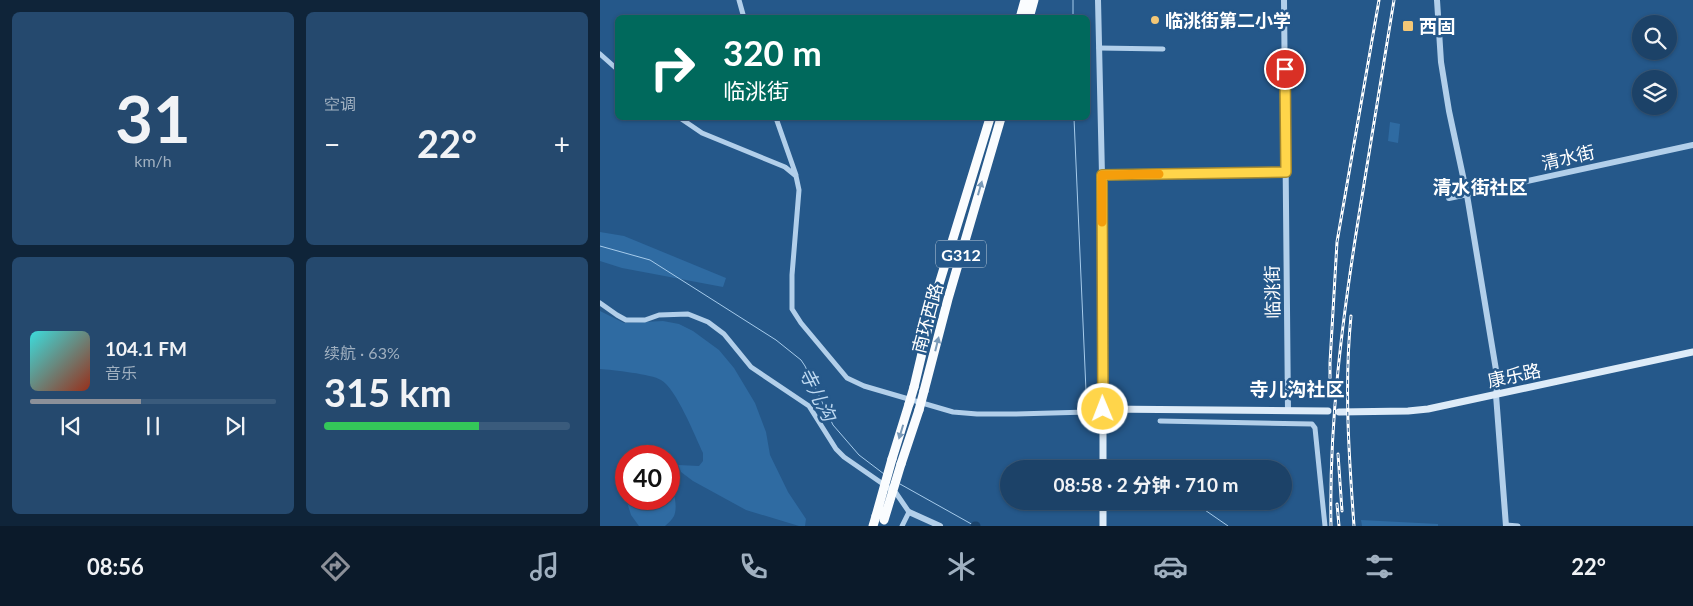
<!DOCTYPE html>
<html lang="zh">
<head>
<meta charset="utf-8">
<style>
	body { margin:0; font-family:Lato,"Noto Sans SC",sans-serif; background:#25496e; color:#f1f3f6; height:100vh; display:flex; flex-direction:column; font-size:19px; white-space:nowrap }
	* { box-sizing:border-box; margin:0 }
	p { font-size:16px; color:#a0b0c0 }
	.icon { flex:none; width:28px; height:28px; fill:none; stroke:currentColor; stroke-width:2; stroke-linecap:round; stroke-linejoin:round }
	.map { position:relative; flex:1; overflow:hidden }
	.sheet { display:flex; flex-direction:column; gap:12px; padding:12px; background:#0f2439; width:600px }
	.sheet>* { flex:none }
	.top-card { position:absolute; left:15px; top:15px; width:475px; height:105px; border-radius:8px; box-shadow:0 1px 4px #0004,0 0 0 1px #3a5b7c; background:#00695c; color:#fff; overflow:hidden }
	.fabs { position:absolute; left:1032px; top:15px; display:grid; gap:10px }
	.fabs a { display:grid; place-items:center; width:45px; height:45px; border-radius:50%; background:#1c4268; box-shadow:0 1px 4px #0004,0 0 0 1px #3a5b7c; font-size:25px }
	.speed { position:absolute; left:15px; top:445px; display:flex; gap:10px; font-size:25px; font-weight:700; text-align:center }
	.speed>* { display:grid; place-content:center; width:65px; height:65px; border-radius:50%; background:#1c4268; box-shadow:0 1px 4px #0004,0 0 0 1px #3a5b7c; line-height:1 }
	.speed .limit { border:8px solid #d22; background:#fff; color:#111 }
	.pin { position:absolute; display:grid; place-items:center; width:42px; height:42px; color:#fff; margin:-21px; border:2px solid #fff; border-radius:50%; box-shadow:0 1px 5px #0007 }
	.me { position:absolute; width:55px; margin:-28px; rotate:359deg; stroke-linejoin:round; filter:drop-shadow(0 0 4px #0008) }
	.turn { display:flex; align-items:center; gap:18px; height:105px; padding:0 25px; font-size:22px }
	.turn .icon { width:65px; height:65px; stroke-width:2.5 }
	.turn b { display:block; font-size:35px; line-height:42px }
	.big { font-size:38px; font-weight:700; line-height:1.1 }
	.sheet .tile { flex:1; display:flex; flex-direction:column; justify-content:center; gap:8px; min-width:0; padding:0 18px; border-radius:8px; background:#25496e }
	.sheet .dial { align-items:center; gap:0 }
	.dial b { font-size:65px; line-height:1 }
	.song { display:flex; align-items:center; gap:15px }
	.cover { width:60px; height:60px; border-radius:8px; background:linear-gradient(135deg,hsl(180 70% 55%),hsl(10 70% 35%)) }
	.played { height:5px; border-radius:2px; background:linear-gradient(90deg,#8c9099 45%,#3a5b7c 45%) }
	.keys { display:flex; justify-content:space-around; direction:ltr }
	.heat { display:flex; justify-content:space-between; align-items:center; font-size:28px; direction:ltr }
	.charge { height:8px; border-radius:4px; background:linear-gradient(90deg,#34c759 63%,#3a5b7c 0) }
	.sheet .tiles { flex:1; display:grid; gap:12px; grid-template-columns:repeat(2,1fr) }
	.trip { position:absolute; left:400px; top:460px; width:292px; height:50px; border-radius:25px; background:#1c4268; box-shadow:0 1px 4px #0004,0 0 0 1px #3a5b7c; font-weight:700; line-height:50px; text-align:center }
	.menu { display:flex; height:80px; justify-content:space-around; align-items:center; background:#0b1a2a; color:#a0b0c0 }
	.menu .icon { width:35px; height:35px }
	.menu .active { color:#8c9099 }
	.menu b { font-size:22px; color:#f1f3f6 }
	main { display:flex; flex:1; min-height:0 }
	.map>svg:first-child { display:block }
	.green { fill:#2f6ba2 }
	.lines { fill:none; stroke-linecap:round; stroke-linejoin:round }
	.stream { stroke:#a6cbeb; stroke-width:1 }
	.river { stroke:#1a426a; stroke-width:9 }
	.minor { stroke:#b2cfea; stroke-width:5 }
	.tertiary { stroke:#b2cfea; stroke-width:6 }
	.secondary { stroke:#ddebf8; stroke-width:7 }
	.trunk { stroke:#fafcfe; stroke-width:9 }
	.rail-casing { stroke:#fff; stroke-width:3 }
	.rail { stroke:#25588a; stroke-width:1; stroke-dasharray:4; stroke-linecap:butt }
	.trunk-bridge { stroke:#fafcfe; stroke-width:9 }
	.oneway { fill:#7a9ab8 }
	.route-casing { stroke:#a68a30; stroke-width:12 }
	.route { stroke:#ffd54a; stroke-width:9 }
	.slow { stroke:#f59e0b; stroke-width:9 }
	.poi-dot { fill:#f4c776; stroke:#25588a; stroke-width:2 }
	.labels { text-anchor:middle; dominant-baseline:central; stroke-width:5; stroke-linejoin:round; paint-order:stroke }
	.shield { fill:#25588a; stroke:#becddc; stroke-width:1 }
	.shield-label { font-size:16px; font-weight:bold; fill:#fff }
	.poi-label { font-size:18px; font-weight:bold; fill:#fff; stroke:#25588a; text-anchor:start }
	.street-label { font-size:18px; fill:#fff; stroke:#25588a }
	.neighbourhood-label { font-size:19px; font-weight:bold; fill:#fff; stroke:#25588a }
	.water-label { font-size:19px; font-style:italic; fill:#bed9f1; stroke:#25588a }
</style>
</head>
<body>
<main>
<section class="sheet">
<div class="tiles">
<div class="tile dial"><b>31</b><p>km/h</p></div>
<div class="tile"><p>空调</p>
<div class="heat"><a>−</a><b class="big">22°</b><a>+</a></div>
</div>
<div class="tile">
<div class="song"><i class="cover"></i><div><b>104.1 FM</b><p>音乐</p></div></div>
<div class="played"></div>
<div class="keys"><svg class="icon" aria-label="previous" viewBox="0 0 24 24"><path d="M18 5L8 12l10 7zM5 5v14"/></svg><svg class="icon" aria-label="pause" viewBox="0 0 24 24"><path d="M8 5v14M16 5v14"/></svg><svg class="icon" aria-label="next" viewBox="0 0 24 24"><path d="M6 5l10 7-10 7zM19 5v14"/></svg></div>
</div>
<div class="tile"><p>续航 · 63%</p><b class="big">315 km</b><div class="charge"></div></div>
</div>
</section>
<div class="map">
<svg width="1093" height="526" viewBox="0 0 1093 526">
	<rect width="100%" height="100%" fill="#25588a"/>
	<path class="green" d="M 790,122 L 800,124 L 798,143 L 788,141 Z
		M 0,232 L 24,236 L 126,278 L 123,287 L 22,268 L 0,261 Z
		M 0,311 L 24,323 L 63,321 L 79,324 L 93,331 L 119,350 L 134,368 L 155,403 L 166,432 L 170,455 L 188,492 L 206,519 L 205,526 L 199,526 L 146,510 L 93,481 L 81,472 L 78,465 L 99,466 L 103,461 L 103,453 C 95,436 76,388 61,380 C 52,374 12,370 0,369 Z
		M 69,480 C 74,489 78,507 74,516 C 72,520 68,523 65,526 L 39,526 L 31,515 L 26,499 L 69,499 Z
		M 761,520 L 838,524 L 838,526 L 762,526 Z"/>
	<g class="lines">
		<path class="stream" d="M 473,18 L 473,0
			M 474,118 L 486,391
			M 0,246 L 50,260 L 176,340 L 201,360 L 205,366 L 233,425 L 259,455 L 284,474
			M 300,484 L 375,526
			M 584,501 L 602,508 L 628,526"/>
		<path class="river" d="M 375,526 L 376,526"/>
		<path class="minor" d="M 139,0 L 144,18
			M 499,48 L 563,49
			M 0,54 L 18,70
			M 80,118 L 102,133 L 185,167 L 196,176 L 199,190 L 192,275 L 192,309 L 201,323 L 247,378 L 264,386 L 353,412 L 377,414 L 415,414 L 488,412 L 503,409
			M 176,118 L 196,175
			M 502,175 L 686,172
			M 0,303 L 17,315 L 26,320 L 45,320 L 59,315 L 88,314 L 108,322 L 124,334 L 151,367 L 209,406 L 236,449 L 244,457 L 296,493 L 309,512 L 302,526
			M 560,421 L 712,424 L 715,428 L 725,526
			M 906,525 L 918,526"/>
		<path class="tertiary" d="M 498,0 L 502,175 L 503,409
			M 684,0 L 688,411
			M 837,0 L 841,62 L 849,111 L 867,195 L 898,382 L 896,395 L 906,526
			M 849,198 L 1093,145
			M 309,512 L 340,526"/>
		<path class="secondary" d="M 739,412 L 808,411 L 828,409 L 1093,352
			M 503,469 L 503,409 L 728,411
			M 503,526 L 503,501"/>
		<path class="trunk" d="M 420,18 L 425,0
			M 429,18 L 434,0
			M 314,387 L 336,294 L 390,118
			M 324,391 L 348,299 L 401,118
			M 292,459 L 309,404
			M 301,464 L 319,410
			M 273,526 L 276,516"/>
		<g class="rail-casing">
			<path id="rail" d="M 751,316 C 744,386 749,457 754,526
				M 730,394 L 730,363 L 737,242 L 779,0
				M 738,454 L 742,511
				M 737,504 L 739,526
				M 731,526 C 729,424 742,322 758,221 C 770,147 782,74 794,0"/>
		</g>
		<use href="#rail" class="rail"/>
		<path class="trunk-bridge" d="M 309,404 L 314,387
			M 319,410 L 324,391
			M 276,516 L 292,459
			M 284,520 L 301,464"/>
	</g>
	<defs><path id="oneway-solid" d="M-6-.8H1V-3.2L6.5 0L1 3.2V.8H-6Z" transform="scale(1.25)"/></defs>
	<g class="oneway">
		<use href="#oneway-solid" transform="translate(380 188) rotate(-74)"/>
		<use href="#oneway-solid" transform="translate(337 344) rotate(-76)"/>
		<use href="#oneway-solid" transform="translate(301 432) rotate(107)"/>
	</g>
	<g class="lines">
		<g class="route-casing">
			<path id="route" d="M 503,409 L 502,175 L 686,172 L 685,69"/>
		</g>
		<use href="#route" class="route"/>
		<path class="slow" d="M 502,222 L 502,175 L 559,174"/>
	</g>
	<g class="poi-dot">
		<circle cx="555" cy="20" r="5"/>
		<rect x="802" y="20" width="12" height="12" rx="2.5"/>
	</g>
	<g class="labels">
		<rect class="shield" x="336" y="240.5" width="50" height="27" rx="4"/>
		<g class="shield-label">
			<text x="361" y="254">G312</text>
		</g>
		<g class="poi-label">
			<text x="565" y="20">临洮街第二小学</text>
			<text x="819" y="26">西固</text>
		</g>
		<g class="street-label">
			<text transform="translate(968 157) rotate(-13)">清水街</text>
			<text transform="translate(672 292) rotate(-91)">临洮街</text>
			<text transform="translate(327 318) rotate(-75)">南环西路</text>
			<text transform="translate(914 375) rotate(-12)">康乐路</text>
		</g>
		<g class="neighbourhood-label">
			<text x="880" y="186">清水街社区</text>
			<text x="697" y="388">寺儿沟社区</text>
		</g>
		<g class="water-label">
			<text transform="translate(218 394) rotate(63)">寺儿沟</text>
		</g>
	</g>
</svg>
<div class="fabs">
<a><svg class="icon" aria-label="search" viewBox="0 0 24 24"><circle cx="10" cy="10" r="6"/><path d="M15 15l6 6"/></svg></a>
<a><svg class="icon" aria-label="layers" viewBox="0 0 24 24"><path d="M12 4l9 5-9 5-9-5zM3 14l9 5 9-5"/></svg></a>
</div>
<div class="speed"><div class="limit">40</div></div>
<div class="pin" style="left:685px;top:69px;background:#d93025"><svg class="icon" aria-label="arrive" viewBox="0 0 24 24"><path d="M6 21V4h12l-3 4 3 4H6"/></svg></div>
<svg class="me" style="left:503px;top:409px" viewBox="-20 -20 40 40"><circle r="17" fill="#ffd54a" stroke="#fff" stroke-width="3"/><path d="M0-11L8 9 0 5-8 9z" fill="#fff"/></svg>
<div class="trip">08:58 · 2 分钟 · 710 m</div>
<div class="top-card">
<div class="turn"><svg class="icon" aria-label="right" viewBox="0 0 24 24"><path d="M7 20v-9h11M14 6l5 5-5 5"/></svg><div><b>320 m</b>临洮街</div></div>
</div>
</div>
</main>
<nav class="menu">
<b>08:56</b>
<svg class="icon active" aria-label="directions" viewBox="0 0 24 24"><path d="M12 3l9 9-9 9-9-9zM9 14v-3h6M13 9l2 2-2 2"/></svg>
<svg class="icon" aria-label="music" viewBox="0 0 24 24"><path d="M9 18V5l10-2v13"/><circle cx="6" cy="18" r="3"/><circle cx="16" cy="16" r="3"/></svg>
<svg class="icon" aria-label="phone" viewBox="0 0 24 24"><path d="M5 4h4l2 5-3 2q2 4 5 5l2-3 5 2v4C11 20 4 13 5 4z"/></svg>
<svg class="icon" aria-label="climate" viewBox="0 0 24 24"><path d="M12 3v18M4 7l16 10M4 17L20 7"/></svg>
<svg class="icon" aria-label="car" viewBox="0 0 24 24"><path d="M5 17H2v-5l4-1 3-4h7l3 4 3 1v5h-3M9 17h6M6 11h13"/><circle cx="7" cy="17" r="2"/><circle cx="17" cy="17" r="2"/></svg>
<svg class="icon" aria-label="filters" viewBox="0 0 24 24"><path d="M4 7h16M4 17h16"/><circle cx="9" cy="7" r="2"/><circle cx="15" cy="17" r="2"/></svg>
<b>22°</b>
</nav>
</body>
</html>
